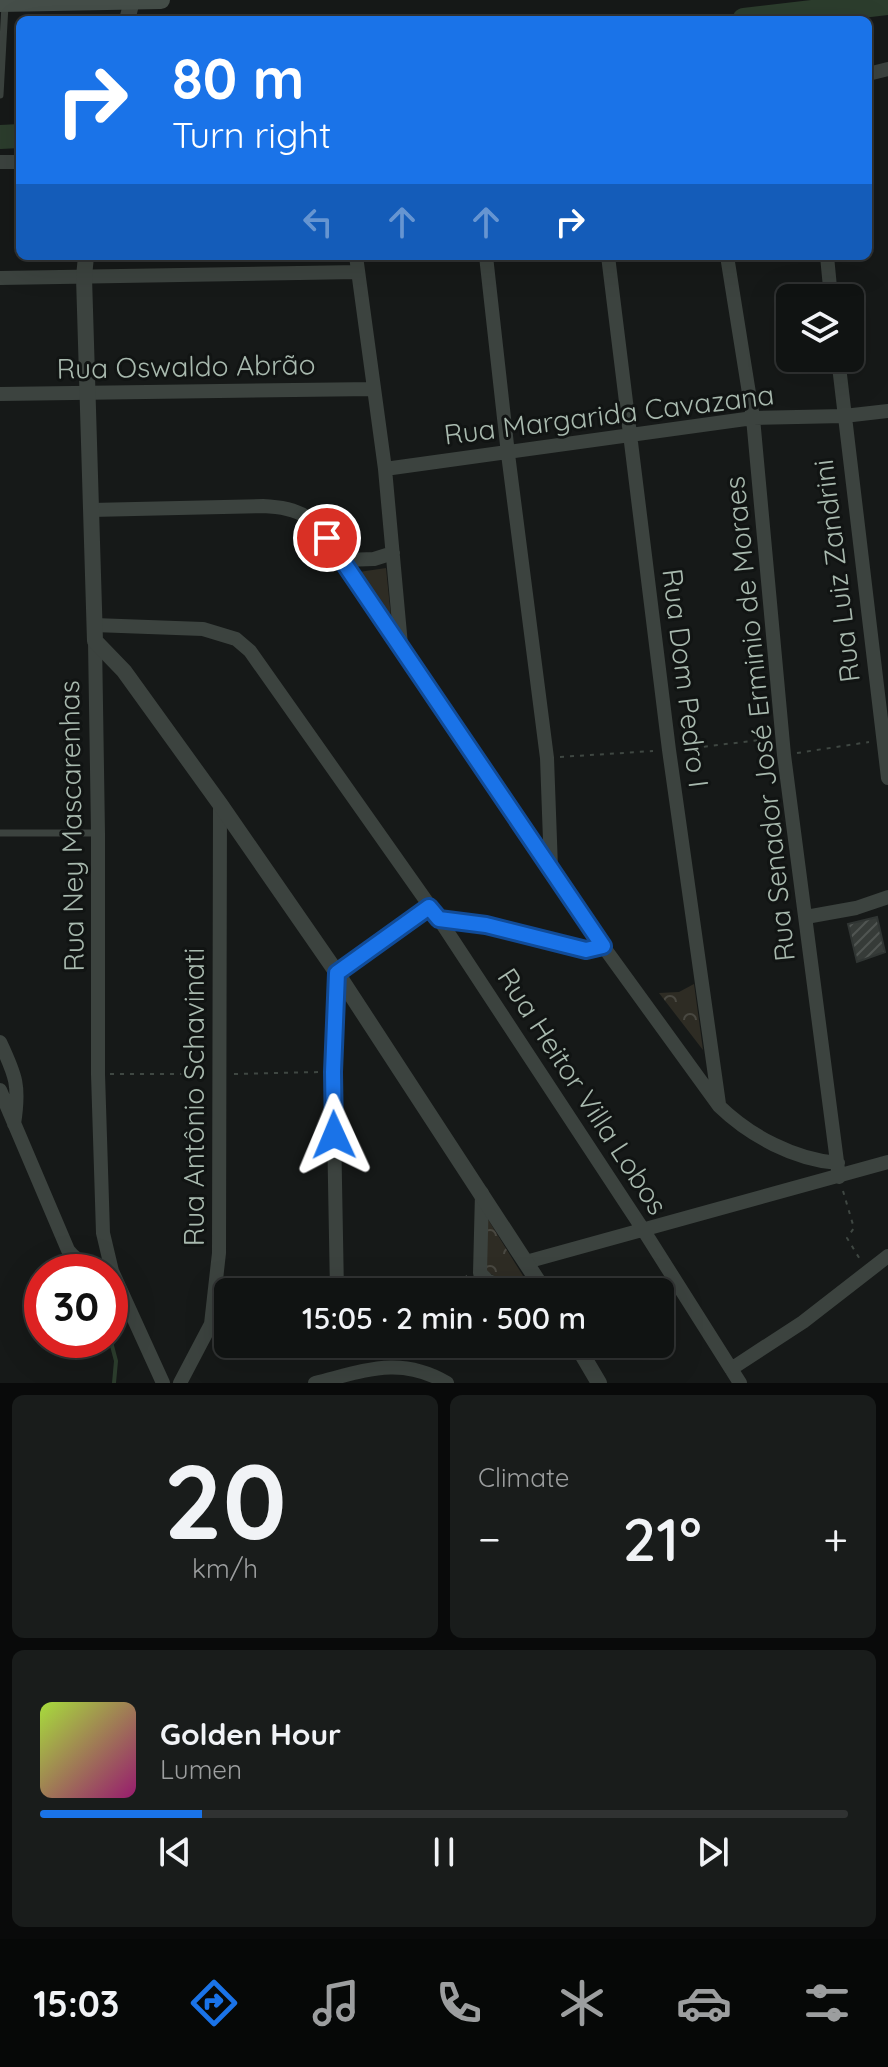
<!DOCTYPE html>
<html lang="en">
<head>
<meta charset="utf-8">
<style>
	body { margin:0; font-family:Quicksand,sans-serif; background:#191c1b; color:#f1f3f6; height:100vh; display:flex; flex-direction:column; font-size:30px; white-space:nowrap }
	* { box-sizing:border-box; margin:0 }
	p { font-size:26px; color:#9c9e9f }
	.icon { flex:none; width:44px; height:44px; fill:none; stroke:currentColor; stroke-width:2; stroke-linecap:round; stroke-linejoin:round }
	.map { position:relative; height:1383px; overflow:hidden }
	.panel { display:flex; flex-direction:column; gap:12px; padding:12px; background:#090a0a; flex:1 }
	.panel>* { flex:none }
	.guide { position:absolute; left:16px; top:16px; width:856px; height:244px; border-radius:12px; box-shadow:0 8px 32px #0002,0 0 0 2px #303232; background:#1a73e8; color:#fff; overflow:hidden }
	.fabs { position:absolute; left:776px; top:284px; display:grid; gap:16px }
	.fabs a { display:grid; place-items:center; width:88px; height:88px; border-radius:12px; background:#101312; box-shadow:0 8px 32px #0002,0 0 0 2px #303232; font-size:40px }
	.speed { position:absolute; left:24px; top:1254px; display:flex; gap:16px; font-size:40px; font-weight:700; text-align:center }
	.speed>* { display:grid; place-content:center; width:104px; height:104px; border-radius:50%; background:#101312; box-shadow:0 8px 32px #0002,0 0 0 2px #303232; line-height:1 }
	.speed .limit { border:12px solid #d22; background:#fff; color:#111 }
	.pin { position:absolute; display:grid; place-items:center; width:68px; height:68px; color:#fff; margin:-34px; border:4px solid #fff; border-radius:50%; box-shadow:0 2px 8px #0007 }
	.me { position:absolute; width:88px; margin:-44px; rotate:359deg; stroke-linejoin:round; filter:drop-shadow(0 0 6px #0008) }
	.turn { display:flex; align-items:center; gap:28px; height:168px; padding:0 24px; font-size:36px }
	.turn .icon { width:104px; height:104px; stroke-width:2.5 }
	.turn b { display:block; font-size:56px; line-height:68px }
	.lanes { display:flex; align-items:center; height:76px; padding:0 24px; background:#0003; justify-content:center; gap:40px; direction:ltr }
	.lanes .off { opacity:.35 }
	.big { font-size:60px; font-weight:600; line-height:1.1 }
	.panel .card { flex:1; display:flex; flex-direction:column; justify-content:center; gap:12px; min-width:0; padding:0 28px; border-radius:12px; background:#191c1b }
	.panel .dial { align-items:center; gap:0 }
	.dial b { font-size:104px; line-height:1 }
	.song { display:flex; align-items:center; gap:24px }
	.cover { width:96px; height:96px; border-radius:12px; background:linear-gradient(135deg,hsl(80 70% 55%),hsl(320 70% 35%)) }
	.played { height:8px; border-radius:4px; background:linear-gradient(90deg,#1a73e8 20%,#303232 20%) }
	.keys { display:flex; justify-content:space-around; direction:ltr }
	.heat { display:flex; justify-content:space-between; align-items:center; font-size:44px; direction:ltr }
	.panel .tiles { flex:1; display:grid; gap:12px; grid-template-columns:1fr 1fr }
	.card:last-child { grid-column:span 2 }
	.trip { position:absolute; left:214px; top:1278px; width:460px; height:80px; border-radius:12px; background:#101312; box-shadow:0 8px 32px #0002,0 0 0 2px #303232; font-weight:600; line-height:80px; text-align:center }
	.tab-bar { display:flex; height:128px; justify-content:space-around; align-items:center; background:#060807; color:#9c9e9f }
	.tab-bar .icon { width:56px; height:56px }
	.tab-bar .current { color:#1a73e8 }
	.tab-bar b { font-size:36px; color:#f1f3f6 }
	.map>svg:first-child { display:block }
	.green { fill:#2e2c24 }
	.park { fill:url(#park-crowns) }
	.lines { fill:none; stroke-linecap:round; stroke-linejoin:round }
	.stream { stroke:#2c3d2d; stroke-width:4 }
	.river { stroke:#2c3d2d; stroke-width:24 }
	.building { fill:url(#building-hatch); stroke:#303533; stroke-width:2 }
	.path { stroke:#3f4742; stroke-width:2; stroke-dasharray:4 6; stroke-linecap:butt }
	.service { stroke:#3c433f; stroke-width:7 }
	.minor { stroke:#3c433f; stroke-width:14 }
	.tertiary { stroke:#3c433f; stroke-width:16 }
	.secondary { stroke:#454e49; stroke-width:18 }
	.route-casing { stroke:#114b97; stroke-width:20 }
	.route { stroke:#1a73e8; stroke-width:14 }
	.labels { text-anchor:middle; dominant-baseline:central; stroke-width:6; stroke-linejoin:round; paint-order:stroke }
	.street-label { font-size:28px; fill:#a8b9ae; stroke:#111413 }
</style>
</head>
<body>
<div class="map">
<svg width="888" height="1383" viewBox="0 0 888 1383">
	<defs>
		<pattern id="park-crowns" width="20" height="18" patternUnits="userSpaceOnUse" patternTransform="scale(2)"><rect width="20" height="18" fill="#2e2c24"/><path d="M2 6a3 3 0 1 1 6 0M12 15a3 3 0 1 1 6 0" fill="none" stroke="#494841"/></pattern>
		<pattern id="building-hatch" width="6" height="6" patternUnits="userSpaceOnUse" patternTransform="scale(2)"><rect width="6" height="6" fill="#363b38"/><path d="M-1 1l2-2M0 6l6-6M5 7l2-2" fill="none" stroke="#505552"/></pattern>
	</defs>
	<rect width="100%" height="100%" fill="#161918"/>
	<path class="green" d="M 386,568 L 391,617 L 388,618 L 359,572 Z"/>
	<path class="park" d="M 694,984 L 703,1050 L 659,993 L 679,992 Z
		M 484,1213 L 533,1292 L 523,1292 L 484,1270 Z"/>
	<g class="lines">
		<path class="stream" d="M 110,1338 L 116,1361 L 114,1383"/>
		<path class="river" d="M 744,20 L 888,3
			M 0,137 L 20,136"/>
	</g>
	<path class="building" d="M 877,917 L 885,952 L 857,962 L 848,924 Z"/>
	<g class="lines">
		<path class="path" d="M 684,749 L 769,739
			M 797,753 L 869,742
			M 560,757 L 653,751
			M 110,1074 L 204,1074
			M 234,1074 L 320,1072
			M 843,1191 L 854,1228 L 847,1238 L 861,1261
			M 408,1292 L 467,1276
			M 218,1344 L 228,1341"/>
		<path class="service" d="M 0,95 L 5,5
			M 0,833 L 98,833"/>
		<path class="minor" d="M 868,74 L 888,69
			M 0,162 L 20,162
			M 356,256 L 385,469 L 401,645
			M 486,256 L 508,454 L 547,758 L 551,868
			M 608,256 L 669,750 L 719,1104
			M 727,256 L 753,418 L 784,755 L 839,1177
			M 827,256 L 831,298
			M 0,278 L 358,272
			M 838,358 L 888,778
			M 0,394 L 374,389
			M 385,469 L 753,418 L 844,416 L 888,411
			M 91,510 L 263,506 C 312,508 316,525 344,560 L 603,946 L 719,1106 C 750,1136 795,1160 838,1163
			M 344,560 L 374,559 L 393,553
			M 94,625 L 203,629 L 236,639 L 250,651 L 439,919 L 644,1231 L 740,1383
			M 95,641 L 98,833 L 98,1074 L 103,1233 L 112,1271 L 163,1383
			M 806,917 L 856,908 L 888,897
			M 439,919 L 486,925 L 586,950 L 603,946
			M 0,1042 C 16,1076 20,1086 14,1124
			M 0,1090 L 68,1250 C 80,1265 94,1268 112,1271
			M 482,1193 L 480,1273 L 487,1280 L 513,1292
			M 526,1262 L 888,1162
			M 337,1292 L 333,1072 L 337,973 L 429,907
			M 731,1369 L 803,1322 L 888,1256
			M 180,1383 L 211,1324 L 219,1253 L 220,804
			M 315,1383 C 364,1371 400,1355 447,1383"/>
		<path class="tertiary" d="M 127,20 L 132,1
			M 86,256 L 84,277 L 95,641 L 124,671 L 220,804 L 337,973 L 545,1292
			M 576,1344 L 599,1383"/>
		<path class="secondary" d="M 0,3 L 161,0"/>
	</g>
	<g class="lines">
		<g class="route-casing">
			<path id="route" d="M 327,538 L 603,946 L 586,950 L 486,925 L 439,919 L 429,907 L 337,973 L 333,1072 L 334,1135"/>
		</g>
		<use href="#route" class="route"/>
	</g>
	<g class="labels">
		<g class="street-label">
			<text transform="translate(186 366) rotate(-1)">Rua Oswaldo Abrão</text>
			<text transform="translate(609 414) rotate(-7)">Rua Margarida Cavazana</text>
			<text transform="translate(836 571) rotate(-97)">Rua Luiz Zandrini</text>
			<text transform="translate(686 678) rotate(83)">Rua Dom Pedro I</text>
			<text transform="translate(759 719) rotate(-96)">Rua Senador José Erminio de Moraes</text>
			<text transform="translate(71 826) rotate(-91)">Rua Ney Mascarenhas</text>
			<text transform="translate(583 1091) rotate(57)">Rua Heitor Villa Lobos</text>
			<text transform="translate(193 1097) rotate(-90)">Rua Antônio Schavinati</text>
		</g>
	</g>
</svg>
<div class="fabs">
<a><svg class="icon" aria-label="layers" viewBox="0 0 24 24"><path d="M12 4l9 5-9 5-9-5zM3 14l9 5 9-5"/></svg></a>
</div>
<div class="speed"><div class="limit">30</div></div>
<div class="pin" style="left:327px;top:538px;background:#d93025"><svg class="icon" aria-label="arrive" viewBox="0 0 24 24"><path d="M6 21V4h12l-3 4 3 4H6"/></svg></div>
<svg class="me" style="left:334px;top:1135px" viewBox="-20 -20 40 40"><path d="M0-17L14 15 0 8-14 15z" fill="#1a73e8" stroke="#fff" stroke-width="4"/></svg>
<div class="trip">15:05 · 2 min · 500 m</div>
<div class="guide">
<div class="turn"><svg class="icon" aria-label="right" viewBox="0 0 24 24"><path d="M7 20v-9h11M14 6l5 5-5 5"/></svg><div><b>80 m</b>Turn right</div></div>
<div class="lanes"><svg class="icon off" aria-label="left" viewBox="0 0 24 24"><path d="M17 20v-9H6M10 6l-5 5 5 5"/></svg><svg class="icon off" aria-label="ahead" viewBox="0 0 24 24"><path d="M12 20V5M6 11l6-6 6 6"/></svg><svg class="icon off" aria-label="ahead" viewBox="0 0 24 24"><path d="M12 20V5M6 11l6-6 6 6"/></svg><svg class="icon" aria-label="right" viewBox="0 0 24 24"><path d="M7 20v-9h11M14 6l5 5-5 5"/></svg></div>
</div>
</div>
<section class="panel">
<div class="tiles">
<div class="card dial"><b>20</b><p>km/h</p></div>
<div class="card"><p>Climate</p>
<div class="heat"><a>−</a><b class="big">21°</b><a>+</a></div>
</div>
<div class="card">
<div class="song"><i class="cover"></i><div><b>Golden Hour</b><p>Lumen</p></div></div>
<div class="played"></div>
<div class="keys"><svg class="icon" aria-label="previous" viewBox="0 0 24 24"><path d="M18 5L8 12l10 7zM5 5v14"/></svg><svg class="icon" aria-label="pause" viewBox="0 0 24 24"><path d="M8 5v14M16 5v14"/></svg><svg class="icon" aria-label="next" viewBox="0 0 24 24"><path d="M6 5l10 7-10 7zM19 5v14"/></svg></div>
</div>
</div>
</section>
<nav class="tab-bar">
<b>15:03</b>
<svg class="icon current" aria-label="directions" viewBox="0 0 24 24"><path d="M12 3l9 9-9 9-9-9zM9 14v-3h6M13 9l2 2-2 2"/></svg>
<svg class="icon" aria-label="music" viewBox="0 0 24 24"><path d="M9 18V5l10-2v13"/><circle cx="6" cy="18" r="3"/><circle cx="16" cy="16" r="3"/></svg>
<svg class="icon" aria-label="phone" viewBox="0 0 24 24"><path d="M5 4h4l2 5-3 2q2 4 5 5l2-3 5 2v4C11 20 4 13 5 4z"/></svg>
<svg class="icon" aria-label="climate" viewBox="0 0 24 24"><path d="M12 3v18M4 7l16 10M4 17L20 7"/></svg>
<svg class="icon" aria-label="car" viewBox="0 0 24 24"><path d="M5 17H2v-5l4-1 3-4h7l3 4 3 1v5h-3M9 17h6M6 11h13"/><circle cx="7" cy="17" r="2"/><circle cx="17" cy="17" r="2"/></svg>
<svg class="icon" aria-label="filters" viewBox="0 0 24 24"><path d="M4 7h16M4 17h16"/><circle cx="9" cy="7" r="2"/><circle cx="15" cy="17" r="2"/></svg>
</nav>
</body>
</html>
